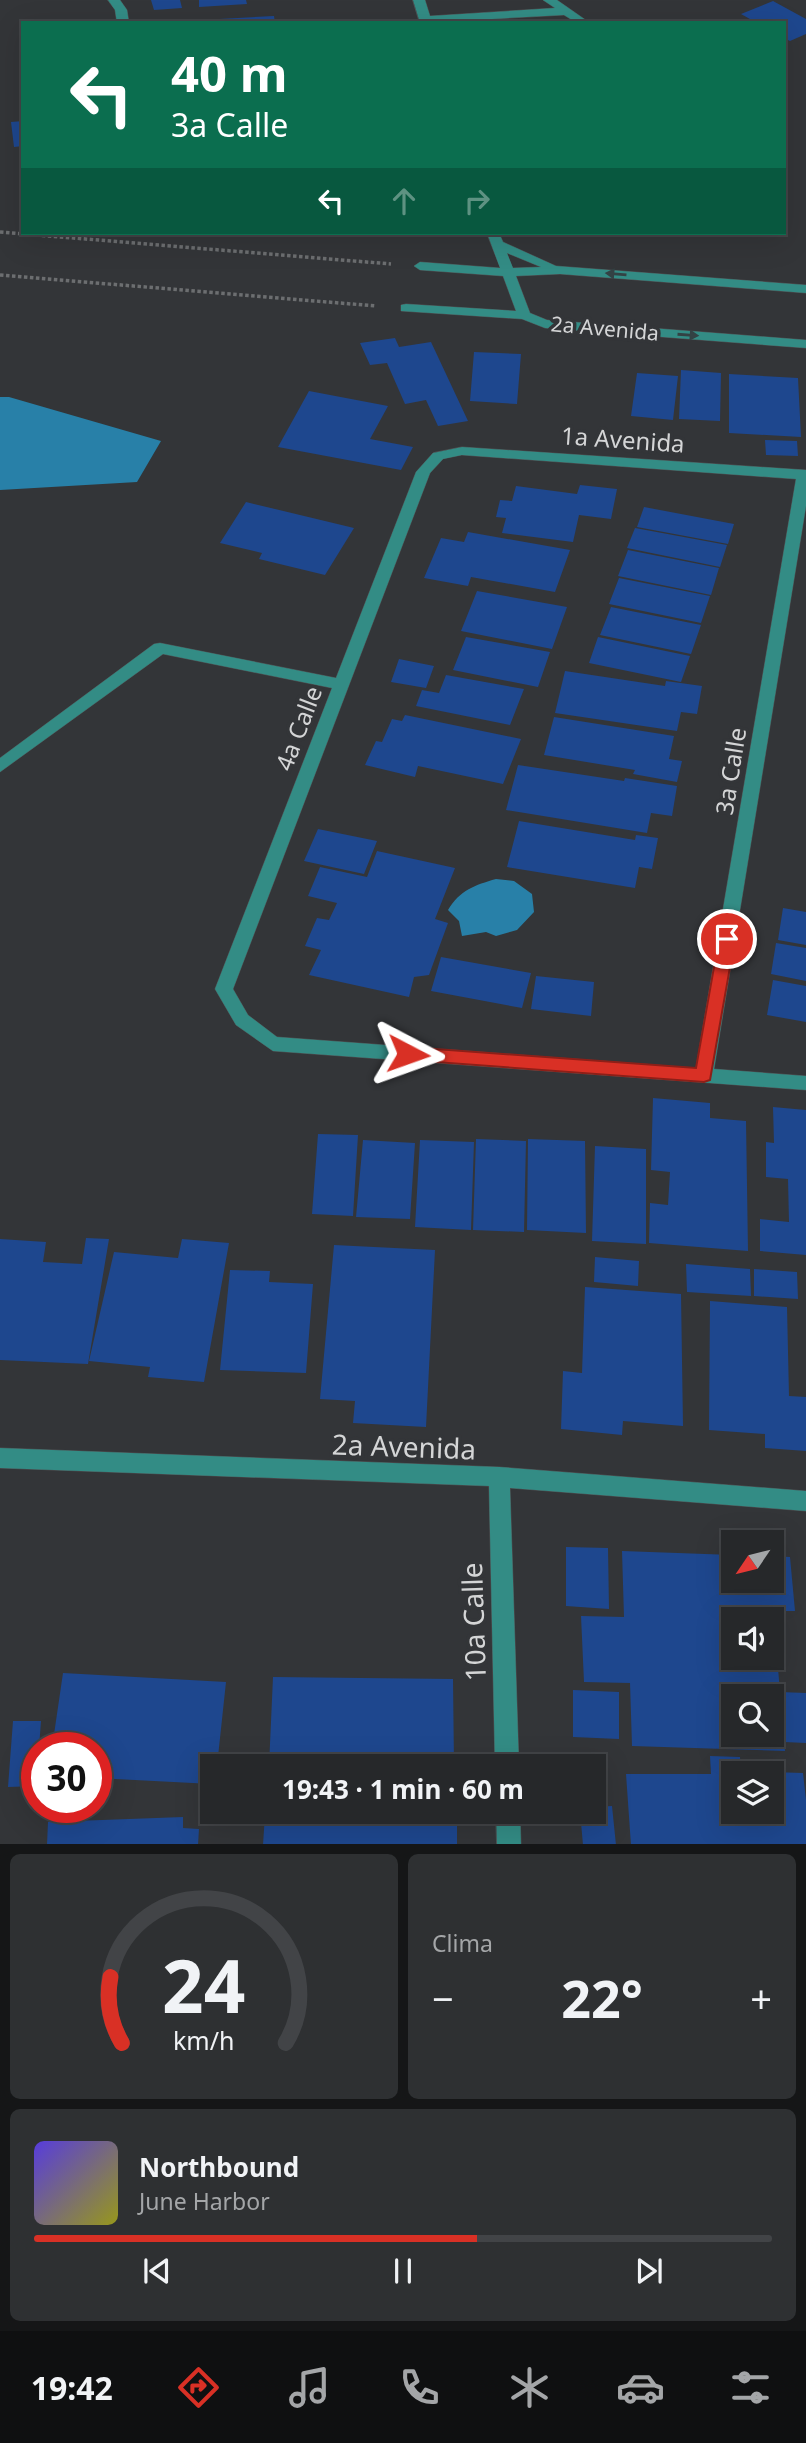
<!DOCTYPE html>
<html lang="es">
<head>
<meta charset="utf-8">
<style>
	body { margin:0; font-family:"Noto Sans",sans-serif; background:#2e3032; color:#f1f3f6; height:100vh; display:flex; flex-direction:column; font-size:26px; white-space:nowrap }
	* { box-sizing:border-box; margin:0 }
	p { font-size:23px; color:#a4a6a8 }
	.icon { flex:none; width:38px; height:38px; fill:none; stroke:currentColor; stroke-width:2; stroke-linecap:round; stroke-linejoin:round }
	.map { position:relative; height:1844px; overflow:hidden }
	.drawer { display:flex; flex-direction:column; gap:10px; padding:10px; background:#151617; flex:1 }
	.drawer>* { flex:none }
	.top-card { position:absolute; left:21px; top:21px; width:765px; height:214px; border-radius:0px; box-shadow:0 7px 28px #0002,0 0 0 2px #424447; background:#0b6e4f; color:#fff; overflow:hidden }
	.needle { width:46px; rotate:235deg }
	.tools { position:absolute; left:721px; top:1530px; display:grid; gap:14px }
	.tools a { display:grid; place-items:center; width:63px; height:63px; border-radius:0px; background:#26282a; box-shadow:0 7px 28px #0002,0 0 0 2px #424447; font-size:35px }
	.speed { position:absolute; left:21px; top:1732px; display:flex; gap:14px; font-size:35px; font-weight:700; text-align:center }
	.speed>* { display:grid; place-content:center; width:91px; height:91px; border-radius:50%; background:#26282a; box-shadow:0 7px 28px #0002,0 0 0 2px #424447; line-height:1 }
	.speed .limit { border:10px solid #d22; background:#fff; color:#111 }
	.pin { position:absolute; display:grid; place-items:center; width:60px; height:60px; color:#fff; margin:-30px; border:4px solid #fff; border-radius:50%; box-shadow:0 2px 7px #0007 }
	.me { position:absolute; width:77px; margin:-38px; rotate:94deg; stroke-linejoin:round; filter:drop-shadow(0 0 5px #0008) }
	.turn { display:flex; align-items:center; gap:24px; height:147px; padding:0 35px; font-size:32px }
	.turn .icon { width:91px; height:91px; stroke-width:2.5 }
	.turn b { display:block; font-size:49px; line-height:60px }
	.lanes { display:flex; align-items:center; height:66px; padding:0 35px; background:#0003; justify-content:center; gap:35px; direction:ltr }
	.lanes .off { opacity:.35 }
	.big { font-size:52px; font-weight:700; line-height:1.1 }
	.drawer .card { flex:1; display:flex; flex-direction:column; justify-content:center; gap:10px; min-width:0; padding:0 24px; border-radius:10px; background:#2e3032 }
	.drawer .dial { align-items:center; gap:0 }
	.dial svg { height:182px; overflow:visible; fill:none; stroke:#424447; stroke-width:7; stroke-linecap:round; text-anchor:middle }
	.dial text { fill:#f1f3f6; stroke:none }
	.song { display:flex; align-items:center; gap:21px }
	.cover { width:84px; height:84px; border-radius:10px; background:linear-gradient(135deg,hsl(250 70% 55%),hsl(60 70% 35%)) }
	.played { height:7px; border-radius:4px; background:linear-gradient(90deg,#d93025 60%,#424447 60%) }
	.keys { display:flex; justify-content:space-around; direction:ltr }
	.heat { display:flex; justify-content:space-between; align-items:center; font-size:38px; direction:ltr }
	.drawer .tiles { flex:1; display:grid; gap:10px; grid-template-columns:1fr 1fr }
	.card:last-child { grid-column:span 2 }
	.trip { position:absolute; left:200px; top:1754px; width:406px; height:70px; border-radius:0px; background:#26282a; box-shadow:0 7px 28px #0002,0 0 0 2px #424447; font-weight:700; line-height:70px; text-align:center }
	.tab-bar { display:flex; height:112px; justify-content:space-around; align-items:center; background:#0f1011; color:#a4a6a8 }
	.tab-bar .icon { width:49px; height:49px }
	.tab-bar .active { color:#d93025 }
	.tab-bar b { font-size:32px; color:#f1f3f6 }
	.map>svg:first-child { display:block }
	.water { fill:#2880a8 }
	.building { fill:#1e478e; fill-rule:evenodd }
	.lines { fill:none; stroke-linecap:round; stroke-linejoin:round }
	.minor-casing { stroke:#505254; stroke-width:1 }
	.path { stroke:#6c6e70; stroke-width:3.5; stroke-dasharray:3.5 2.5; stroke-linecap:butt }
	.minor { fill:#338c85; fill-rule:evenodd }
	.oneway { fill:#334244 }
	.route { fill:#d93025; stroke:#8d1f18; stroke-width:2 }
	.labels { text-anchor:middle; dominant-baseline:central; stroke-width:7; stroke-linejoin:round; paint-order:stroke }
	.far-street-label { font-size:21px; fill:#d4d5d6; stroke:#333538 }
	.street-label { font-size:24px; fill:#d4d5d6; stroke:#333538 }
	.near-street-label { font-size:28px; fill:#d4d5d6; stroke:#333538 }
</style>
</head>
<body>
<div class="map">
<svg width="806" height="1845" viewBox="0 0 806 1845">
	<rect width="100%" height="100%" fill="#333538"/>
	<path class="water" d="M 0,397 L 9,397 L 161,441 L 137,482 L 0,490 Z
		M 496,879 L 514,881 L 532,894 L 534,912 L 517,930 L 496,936 L 486,932 L 462,936 L 459,921 L 448,910 C 460,890 475,885 496,879 Z"/>
	<path class="building" d="M 151,0 L 180,0 L 182,8 L 154,10 Z
		M 199,0 L 246,0 L 247,4 L 199,7 Z
		M 773,1 L 806,19 L 806,34 L 790,41 L 784,38 L 784,23 L 757,23 L 741,14 Z
		M 274,16 L 275,23 L 182,23 L 182,21 Z
		M 23,121 L 23,146 L 14,147 L 11,122 Z
		M 395,338 L 399,347 L 431,342 L 468,421 L 438,426 L 426,400 L 405,404 L 387,363 L 370,365 L 360,343 Z
		M 474,352 L 521,354 L 517,404 L 470,401 Z
		M 681,370 L 721,373 L 720,421 L 679,419 Z
		M 637,373 L 678,376 L 673,420 L 631,416 Z
		M 729,374 L 798,378 L 801,437 L 729,433 Z
		M 309,391 L 388,406 L 370,439 L 413,447 L 401,470 L 278,447 Z
		M 765,440 L 797,441 L 798,456 L 766,455 Z
		M 580,485 L 617,489 L 611,519 L 579,515 L 573,542 L 502,533 L 506,518 L 496,517 L 500,500 L 512,501 L 516,486 L 577,494 Z
		M 246,502 L 354,528 L 325,575 L 259,559 L 262,553 L 220,543 Z
		M 644,507 L 734,524 L 728,544 L 637,527 Z
		M 635,528 L 727,545 L 720,567 L 627,548 Z
		M 468,532 L 570,550 L 555,592 L 471,577 L 468,586 L 424,578 L 441,538 L 464,542 Z
		M 628,550 L 719,568 L 711,595 L 618,576 Z
		M 619,578 L 710,596 L 701,623 L 609,604 Z
		M 477,591 L 567,607 L 552,649 L 461,631 Z
		M 611,607 L 701,625 L 691,654 L 600,635 Z
		M 466,637 L 550,652 L 538,687 L 453,670 Z
		M 598,637 L 690,656 L 681,682 L 589,663 Z
		M 399,659 L 434,666 L 426,688 L 391,682 Z
		M 565,671 L 665,686 L 666,681 L 702,686 L 697,714 L 681,712 L 677,731 L 555,713 Z
		M 446,675 L 524,689 L 510,725 L 416,706 L 422,690 L 439,693 Z
		M 405,715 L 521,739 L 503,784 L 418,766 L 415,777 L 365,765 L 376,741 L 382,742 L 392,719 L 402,721 Z
		M 554,717 L 674,736 L 669,759 L 682,761 L 677,782 L 633,774 L 635,770 L 544,755 Z
		M 518,765 L 624,781 L 625,778 L 677,786 L 672,816 L 651,813 L 647,833 L 506,810 Z
		M 519,821 L 635,840 L 636,835 L 658,838 L 652,869 L 639,867 L 635,888 L 507,867 Z
		M 318,829 L 377,841 L 364,874 L 304,861 Z
		M 377,851 L 455,868 L 435,919 L 448,923 L 429,975 L 414,977 L 409,997 L 309,975 L 321,950 L 305,946 L 317,918 L 329,920 L 337,903 L 308,896 L 320,867 L 367,877 Z
		M 783,908 L 806,912 L 806,945 L 778,940 Z
		M 776,943 L 806,948 L 806,981 L 771,974 Z
		M 441,957 L 531,973 L 522,1008 L 431,991 Z
		M 536,976 L 594,982 L 591,1016 L 531,1009 Z
		M 773,980 L 806,986 L 806,1022 L 767,1015 Z
		M 653,1098 L 710,1103 L 710,1118 L 746,1121 L 748,1251 L 649,1243 L 650,1203 L 668,1205 L 670,1172 L 651,1170 Z
		M 773,1107 L 806,1110 L 806,1255 L 760,1251 L 760,1219 L 789,1222 L 788,1179 L 766,1177 L 766,1142 L 774,1143 Z
		M 318,1134 L 358,1135 L 353,1216 L 312,1214 Z
		M 476,1139 L 526,1141 L 524,1232 L 473,1230 Z
		M 528,1139 L 585,1141 L 586,1233 L 527,1230 Z
		M 363,1140 L 415,1143 L 410,1219 L 356,1217 Z
		M 420,1140 L 474,1142 L 471,1230 L 415,1227 Z
		M 595,1146 L 646,1149 L 646,1244 L 592,1241 Z
		M 86,1238 L 109,1239 L 88,1364 L 0,1360 L 0,1239 L 46,1242 L 43,1262 L 82,1264 Z
		M 182,1239 L 229,1243 L 204,1382 L 148,1377 L 150,1367 L 89,1361 L 114,1252 L 178,1258 Z
		M 334,1245 L 435,1250 L 426,1427 L 353,1423 L 355,1401 L 320,1399 Z
		M 595,1257 L 639,1261 L 638,1286 L 594,1282 Z
		M 686,1264 L 750,1269 L 751,1296 L 687,1292 Z
		M 754,1269 L 797,1272 L 798,1299 L 754,1296 Z
		M 230,1270 L 270,1271 L 269,1282 L 313,1284 L 306,1373 L 220,1370 Z
		M 585,1287 L 681,1294 L 683,1426 L 623,1421 L 622,1435 L 561,1429 L 563,1371 L 582,1373 Z
		M 710,1301 L 787,1307 L 789,1396 L 806,1397 L 806,1451 L 765,1448 L 765,1434 L 709,1430 Z
		M 566,1547 L 608,1548 L 609,1609 L 566,1606 Z
		M 622,1551 L 733,1555 L 733,1580 L 772,1580 L 772,1556 L 790,1557 L 795,1611 L 773,1611 L 773,1619 L 733,1619 L 733,1657 L 772,1657 L 774,1621 L 780,1692 L 806,1693 L 806,1743 L 784,1742 L 785,1751 L 632,1746 L 630,1683 L 584,1682 L 581,1616 L 624,1617 ZM 733,1696 L 772,1696 L 772,1734 L 733,1734 Z
		M 63,1673 L 226,1682 L 217,1766 L 212,1766 L 212,1784 L 96,1778 L 96,1748 L 52,1748 Z
		M 273,1677 L 453,1679 L 454,1766 L 269,1766 Z
		M 573,1690 L 619,1692 L 619,1739 L 573,1737 Z
		M 13,1721 L 41,1721 L 39,1748 L 37,1748 L 36,1786 L 8,1787 Z
		M 710,1756 L 740,1757 L 741,1773 L 733,1773 L 733,1811 L 772,1811 L 772,1772 L 803,1773 L 806,1800 L 806,1845 L 631,1845 L 626,1774 L 711,1774 Z
		M 612,1806 L 616,1845 L 583,1845 L 580,1811 L 593,1811 L 593,1807 Z
		M 265,1814 L 457,1815 L 457,1845 L 263,1845 Z
		M 183,1817 L 183,1828 L 199,1829 L 198,1845 L 47,1845 L 48,1822 Z"/>
	<g class="lines">
		<g class="minor-casing">
			<path id="minor" d="M 108,0 L 120,0 L 127,10 L 129,23 L 117,23 L 115,10 Z
				M 413,0 L 425,0 L 430,16 L 555,8 L 543,0 L 557,0 L 590,23 L 577,23 L 564,15 L 420,23 Z
				M 487,233 L 499,233 L 503,242 L 556,266 L 806,285 L 806,293 L 560,274 L 516,276 L 530,313 L 547,320 L 806,340 L 806,348 L 545,328 L 522,319 L 401,311 L 401,305 L 406,304 L 516,311 L 503,276 L 420,270 L 414,266 L 420,262 L 500,268 ZM 507,253 L 541,267 L 513,268 Z
				M 462,447 L 806,470 L 806,506 L 714,1069 L 806,1076 L 806,1090 L 273,1051 L 236,1025 L 215,989 L 332,688 L 163,654 L 0,772 L 0,758 L 154,644 L 160,643 L 336,678 L 416,472 L 433,453 ZM 462,455 L 796,479 L 696,1068 L 277,1037 L 248,1015 L 233,989 L 430,473 L 443,459 Z
				M 0,1448 L 499,1467 L 806,1491 L 806,1511 L 510,1488 L 519,1766 L 495,1766 L 489,1486 L 0,1468 Z
				M 496,1811 L 520,1811 L 521,1845 L 497,1845 Z"/>
		</g>
		<path class="path" d="M 0,232 L 391,264
			M 0,275 L 376,306"/>
		<use href="#minor" class="minor"/>
	</g>
	<defs><path id="oneway-solid" d="M-6-.8H1V-3.2L6.5 0L1 3.2V.8H-6Z" transform="scale(1.75)"/></defs>
	<g class="oneway">
		<use href="#oneway-solid" transform="translate(616 274) rotate(-175)"/>
		<use href="#oneway-solid" transform="translate(688 335) rotate(4)"/>
	</g>
	<path class="route" d="M 727,933 L 735,939 L 710,1080 L 704,1082 L 408,1060 L 402,1058 L 399,1054 L 402,1049 L 408,1047 L 696,1068 L 719,939 Z"/>
	<g class="labels">
		<g class="far-street-label">
			<text transform="translate(605 328) rotate(5)">2a Avenida</text>
		</g>
		<g class="street-label">
			<text transform="translate(623 439) rotate(4)">1a Avenida</text>
			<text transform="translate(298 728) rotate(-69)">4a Calle</text>
			<text transform="translate(730 771) rotate(-81)">3a Calle</text>
		</g>
		<g class="near-street-label">
			<text transform="translate(404 1446) rotate(2)">2a Avenida</text>
			<text transform="translate(473 1622) rotate(-92)">10a Calle</text>
		</g>
	</g>
</svg>
<div class="tools">
<a><svg class="needle" viewBox="-14 -14 28 28"><path d="M0-13l5 13h-10z" fill="#e53935"/><path d="M0 13l5-13h-10z" fill="#a4a6a8"/></svg></a>
<a><svg class="icon" aria-label="sound" viewBox="0 0 24 24"><path d="M4 9h4l5-4v14l-5-4H4zM17 9q2 3 0 6"/></svg></a>
<a><svg class="icon" aria-label="search" viewBox="0 0 24 24"><circle cx="10" cy="10" r="6"/><path d="M15 15l6 6"/></svg></a>
<a><svg class="icon" aria-label="layers" viewBox="0 0 24 24"><path d="M12 4l9 5-9 5-9-5zM3 14l9 5 9-5"/></svg></a>
</div>
<div class="speed"><div class="limit">30</div></div>
<div class="pin" style="left:727px;top:939px;background:#d93025"><svg class="icon" aria-label="arrive" viewBox="0 0 24 24"><path d="M6 21V4h12l-3 4 3 4H6"/></svg></div>
<svg class="me" style="left:408px;top:1054px" viewBox="-20 -20 40 40"><path d="M0-17L14 15 0 8-14 15z" fill="#d93025" stroke="#fff" stroke-width="4"/></svg>
<div class="trip">19:43 · 1 min · 60 m</div>
<div class="top-card">
<div class="turn"><svg class="icon" aria-label="left" viewBox="0 0 24 24"><path d="M17 20v-9H6M10 6l-5 5 5 5"/></svg><div><b>40 m</b>3a Calle</div></div>
<div class="lanes"><svg class="icon" aria-label="left" viewBox="0 0 24 24"><path d="M17 20v-9H6M10 6l-5 5 5 5"/></svg><svg class="icon off" aria-label="ahead" viewBox="0 0 24 24"><path d="M12 20V5M6 11l6-6 6 6"/></svg><svg class="icon off" aria-label="right" viewBox="0 0 24 24"><path d="M7 20v-9h11M14 6l5 5-5 5"/></svg></div>
</div>
</div>
<section class="drawer">
<div class="tiles">
<div class="card dial"><svg viewBox="0 0 100 80">
<path d="M14 69A42 42 0 1 1 86 69"/>
<path d="M14 69A42 42 0 0 1 9 40" stroke="#d93025"/>
<text x="50" y="56" font-size="32" font-weight="700">24</text>
<text x="50" y="72" font-size="11">km/h</text>
</svg></div>
<div class="card"><p>Clima</p>
<div class="heat"><a>−</a><b class="big">22°</b><a>+</a></div>
</div>
<div class="card">
<div class="song"><i class="cover"></i><div><b>Northbound</b><p>June Harbor</p></div></div>
<div class="played"></div>
<div class="keys"><svg class="icon" aria-label="previous" viewBox="0 0 24 24"><path d="M18 5L8 12l10 7zM5 5v14"/></svg><svg class="icon" aria-label="pause" viewBox="0 0 24 24"><path d="M8 5v14M16 5v14"/></svg><svg class="icon" aria-label="next" viewBox="0 0 24 24"><path d="M6 5l10 7-10 7zM19 5v14"/></svg></div>
</div>
</div>
</section>
<nav class="tab-bar">
<b>19:42</b>
<svg class="icon active" aria-label="directions" viewBox="0 0 24 24"><path d="M12 3l9 9-9 9-9-9zM9 14v-3h6M13 9l2 2-2 2"/></svg>
<svg class="icon" aria-label="music" viewBox="0 0 24 24"><path d="M9 18V5l10-2v13"/><circle cx="6" cy="18" r="3"/><circle cx="16" cy="16" r="3"/></svg>
<svg class="icon" aria-label="phone" viewBox="0 0 24 24"><path d="M5 4h4l2 5-3 2q2 4 5 5l2-3 5 2v4C11 20 4 13 5 4z"/></svg>
<svg class="icon" aria-label="climate" viewBox="0 0 24 24"><path d="M12 3v18M4 7l16 10M4 17L20 7"/></svg>
<svg class="icon" aria-label="car" viewBox="0 0 24 24"><path d="M5 17H2v-5l4-1 3-4h7l3 4 3 1v5h-3M9 17h6M6 11h13"/><circle cx="7" cy="17" r="2"/><circle cx="17" cy="17" r="2"/></svg>
<svg class="icon" aria-label="filters" viewBox="0 0 24 24"><path d="M4 7h16M4 17h16"/><circle cx="9" cy="7" r="2"/><circle cx="15" cy="17" r="2"/></svg>
</nav>
</body>
</html>
